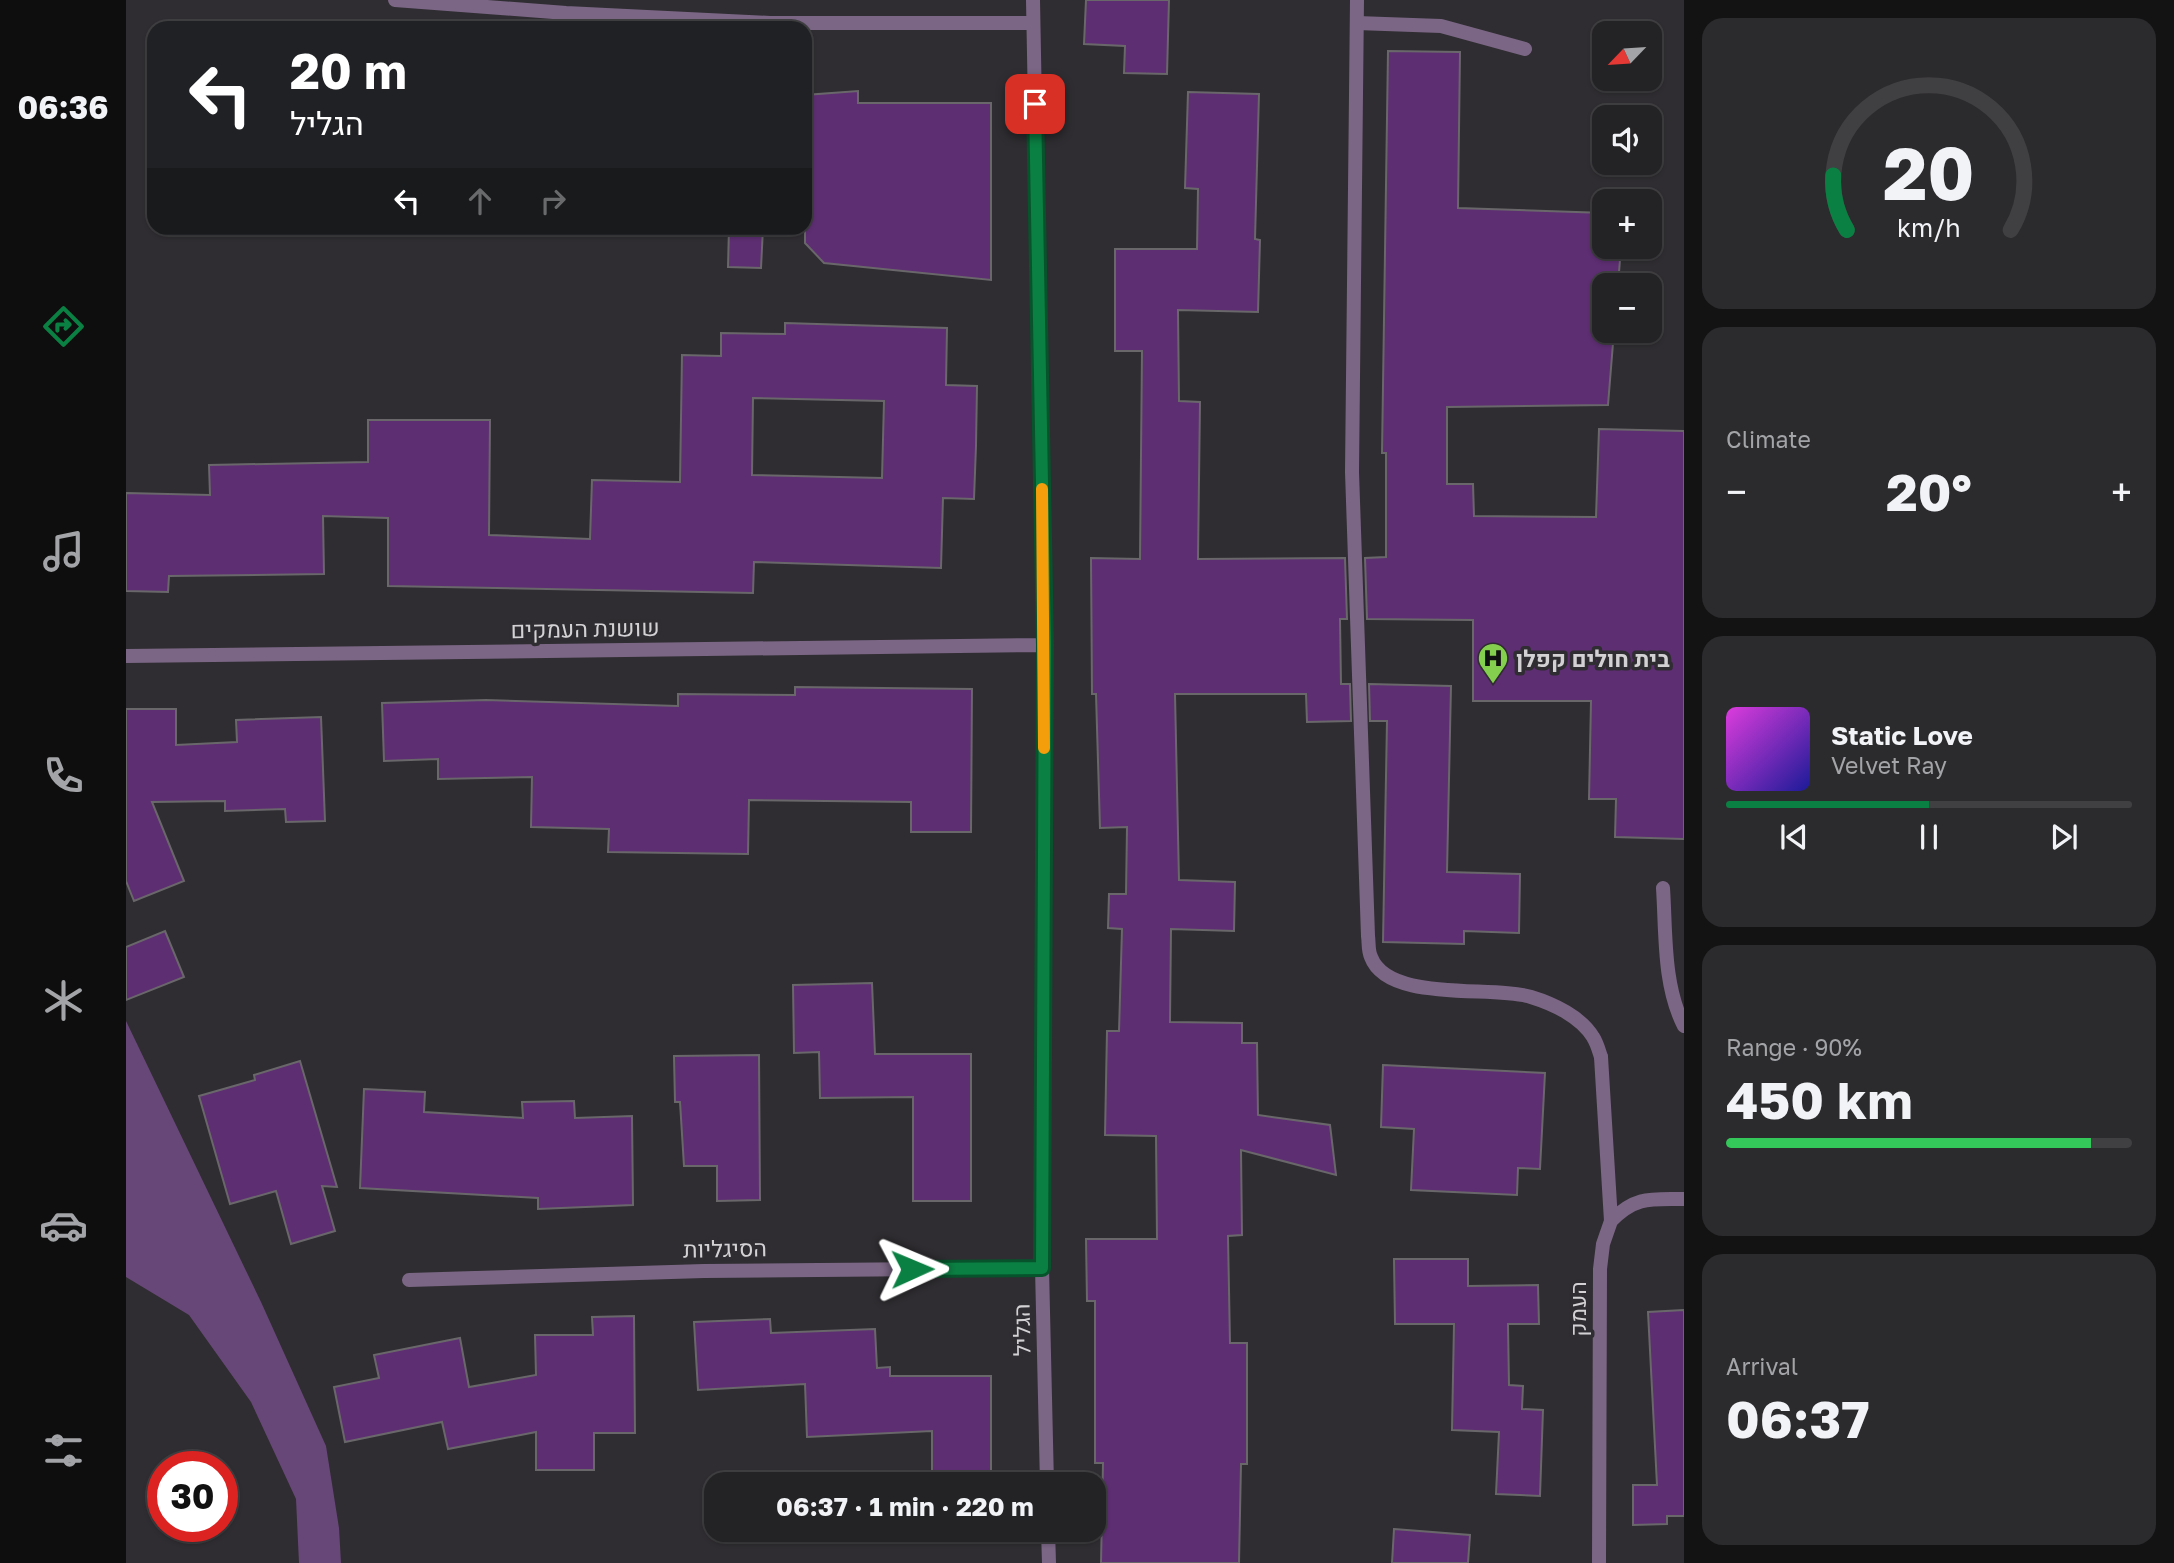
<!DOCTYPE html>
<html lang="en">
<head>
<meta charset="utf-8">
<style>
	body { margin:0; font-family:"Golos Text",Heebo,sans-serif; background:#2b2a2d; color:#f1f3f6; height:100vh; display:flex; flex-direction:column; font-size:26px; white-space:nowrap }
	* { box-sizing:border-box; margin:0 }
	p { font-size:23px; color:#a3a4a7 }
	.icon { flex:none; width:38px; height:38px; fill:none; stroke:currentColor; stroke-width:2; stroke-linecap:round; stroke-linejoin:round }
	.map { position:relative; flex:1; overflow:hidden }
	.details { display:flex; flex-direction:column; gap:18px; padding:18px; background:#131314; width:490px }
	.details>* { flex:none }
	.top-card { position:absolute; left:21px; top:21px; width:665px; height:214px; border-radius:21px; box-shadow:0 2px 5px #0004,0 0 0 2px #403f42; background:#202124; color:#fff; overflow:hidden }
	.needle { width:46px; rotate:245deg }
	.controls { position:absolute; left:1466px; top:21px; display:grid; gap:14px }
	.controls a { display:grid; place-items:center; width:70px; height:70px; border-radius:14px; background:#232225; box-shadow:0 2px 5px #0004,0 0 0 2px #403f42; font-size:35px }
	.speed { position:absolute; left:21px; top:1451px; display:flex; gap:14px; font-size:35px; font-weight:700; text-align:center }
	.speed>* { display:grid; place-content:center; width:91px; height:91px; border-radius:50%; background:#232225; box-shadow:0 2px 5px #0004,0 0 0 2px #403f42; line-height:1 }
	.speed .limit { border:10px solid #d22; background:#fff; color:#111 }
	.pin { position:absolute; display:grid; place-items:center; width:60px; height:60px; color:#fff; margin:-30px; border-radius:14px; box-shadow:0 4px 10px #0006 }
	.me { position:absolute; width:77px; margin:-38px; rotate:89deg; stroke-linejoin:round; filter:drop-shadow(0 0 5px #0008) }
	.turn { display:flex; align-items:center; gap:24px; height:147px; padding:0 28px; font-size:32px }
	.turn .icon { width:91px; height:91px; stroke-width:2.5 }
	.turn b { display:block; font-size:49px; line-height:60px }
	.lanes { display:flex; align-items:center; height:66px; padding:0 28px; background:#0003; justify-content:center; gap:35px; direction:ltr }
	.lanes .off { opacity:.35 }
	.big { font-size:52px; font-weight:700; line-height:1.1 }
	.details .card { flex:1; display:flex; flex-direction:column; justify-content:center; gap:10px; min-width:0; padding:0 24px; border-radius:21px; background:#2b2a2d }
	.details .dial { align-items:center; gap:0 }
	.dial svg { height:182px; overflow:visible; fill:none; stroke:#403f42; stroke-width:7; stroke-linecap:round; text-anchor:middle }
	.dial text { fill:#f1f3f6; stroke:none }
	.song { display:flex; align-items:center; gap:21px }
	.cover { width:84px; height:84px; border-radius:10px; background:linear-gradient(135deg,hsl(300 70% 55%),hsl(240 70% 35%)) }
	.played { height:7px; border-radius:4px; background:linear-gradient(90deg,#0b8043 50%,#403f42 50%) }
	.keys { display:flex; justify-content:space-around; direction:ltr }
	.heat { display:flex; justify-content:space-between; align-items:center; font-size:38px; direction:ltr }
	.charge { height:10px; border-radius:5px; background:linear-gradient(90deg,#34c759 90%,#403f42 0) }
	.trip { position:absolute; left:578px; top:1472px; width:402px; height:70px; border-radius:21px; background:#232225; box-shadow:0 2px 5px #0004,0 0 0 2px #403f42; font-weight:700; line-height:70px; text-align:center }
	main { display:flex; flex:1; min-height:0 }
	.tab-bar { display:flex; flex-direction:column; width:126px; justify-content:space-around; align-items:center; background:#0e0e0f; color:#a3a4a7 }
	.tab-bar .icon { width:49px; height:49px }
	.tab-bar .on { color:#0b8043 }
	.tab-bar b { font-size:32px; color:#f1f3f6 }
	.map>svg:first-child { display:block }
	.green { fill:#674777 }
	.building { fill:#5d2e72; stroke:#6a676b; stroke-width:2; fill-rule:evenodd }
	.lines { fill:none; stroke-linecap:round; stroke-linejoin:round }
	.service { stroke:#7b6685; stroke-width:14 }
	.minor { stroke:#7b6685; stroke-width:14 }
	.route-casing { stroke:#07532c; stroke-width:18 }
	.route { stroke:#0b8043; stroke-width:12 }
	.slow { stroke:#f59e0b; stroke-width:12 }
	.labels { text-anchor:middle; dominant-baseline:central; stroke-width:7; stroke-linejoin:round; paint-order:stroke }
	.street-label { font-size:23px; fill:#d3d1d4; stroke:#2f2d31 }
	.poi-label { font-size:23px; font-weight:bold; fill:#d3d1d4; stroke:#2f2d31; text-anchor:start }
</style>
</head>
<body>
<main>
<nav class="tab-bar">
<b>06:36</b>
<svg class="icon on" aria-label="directions" viewBox="0 0 24 24"><path d="M12 3l9 9-9 9-9-9zM9 14v-3h6M13 9l2 2-2 2"/></svg>
<svg class="icon" aria-label="music" viewBox="0 0 24 24"><path d="M9 18V5l10-2v13"/><circle cx="6" cy="18" r="3"/><circle cx="16" cy="16" r="3"/></svg>
<svg class="icon" aria-label="phone" viewBox="0 0 24 24"><path d="M5 4h4l2 5-3 2q2 4 5 5l2-3 5 2v4C11 20 4 13 5 4z"/></svg>
<svg class="icon" aria-label="climate" viewBox="0 0 24 24"><path d="M12 3v18M4 7l16 10M4 17L20 7"/></svg>
<svg class="icon" aria-label="car" viewBox="0 0 24 24"><path d="M5 17H2v-5l4-1 3-4h7l3 4 3 1v5h-3M9 17h6M6 11h13"/><circle cx="7" cy="17" r="2"/><circle cx="17" cy="17" r="2"/></svg>
<svg class="icon" aria-label="filters" viewBox="0 0 24 24"><path d="M4 7h16M4 17h16"/><circle cx="9" cy="7" r="2"/><circle cx="15" cy="17" r="2"/></svg>
</nav>
<div class="map">
<svg width="1558" height="1563" viewBox="0 0 1558 1563">
	<rect width="100%" height="100%" fill="#2f2d31"/>
	<path class="green" d="M 0,1021 L 135,1302 L 200,1446 L 213,1528 L 215,1563 L 173,1563 L 170,1499 L 125,1402 L 63,1315 L 0,1277 Z"/>
	<path class="building" d="M 960,0 L 1043,0 L 1041,74 L 998,73 L 999,46 L 958,44 Z
		M 1262,51 L 1334,52 L 1332,208 L 1479,213 L 1479,247 L 1495,247 L 1492,285 L 1479,285 L 1479,331 L 1488,331 L 1482,405 L 1321,407 L 1321,484 L 1347,484 L 1348,516 L 1470,517 L 1473,429 L 1558,431 L 1558,839 L 1489,837 L 1490,799 L 1463,799 L 1465,701 L 1347,701 L 1347,620 L 1241,619 L 1239,558 L 1260,557 L 1260,453 L 1256,453 Z
		M 732,91 L 732,103 L 865,103 L 865,280 L 698,263 L 679,243 L 679,95 Z
		M 1062,92 L 1133,94 L 1129,239 L 1134,240 L 1132,312 L 1052,310 L 1053,401 L 1074,402 L 1072,559 L 1219,558 L 1221,619 L 1214,619 L 1215,684 L 1224,684 L 1225,721 L 1181,722 L 1180,694 L 1049,694 L 1053,880 L 1109,882 L 1108,931 L 1045,929 L 1044,1022 L 1116,1023 L 1116,1043 L 1131,1043 L 1132,1115 L 1204,1125 L 1210,1175 L 1115,1150 L 1116,1235 L 1102,1236 L 1104,1343 L 1121,1343 L 1121,1464 L 1115,1464 L 1113,1563 L 975,1563 L 977,1463 L 969,1463 L 969,1301 L 961,1301 L 960,1239 L 1031,1239 L 1030,1136 L 979,1135 L 981,1031 L 993,1031 L 996,929 L 982,928 L 983,894 L 1000,894 L 1001,827 L 974,828 L 970,694 L 966,694 L 965,558 L 1014,559 L 1016,351 L 989,351 L 989,249 L 1071,249 L 1072,189 L 1059,188 Z
		M 603,228 L 637,228 L 635,268 L 602,267 Z
		M 659,323 L 821,328 L 820,385 L 851,386 L 850,446 L 848,499 L 817,498 L 815,568 L 628,562 L 627,593 L 262,586 L 262,518 L 197,516 L 198,574 L 43,576 L 42,592 L 0,591 L 0,493 L 84,495 L 83,465 L 242,462 L 242,420 L 364,420 L 363,535 L 464,539 L 466,480 L 554,482 L 556,355 L 595,356 L 595,333 L 659,334 ZM 627,398 L 758,401 L 756,478 L 626,475 Z
		M 1243,684 L 1325,686 L 1321,872 L 1394,874 L 1393,933 L 1338,931 L 1338,944 L 1257,942 L 1261,721 L 1244,721 Z
		M 669,687 L 846,689 L 845,832 L 785,832 L 785,802 L 623,800 L 622,854 L 482,852 L 483,829 L 405,827 L 406,777 L 312,779 L 312,759 L 258,761 L 256,703 L 360,700 L 552,706 L 552,694 L 669,695 Z
		M 0,709 L 50,709 L 50,745 L 111,742 L 110,720 L 195,717 L 199,821 L 160,822 L 159,809 L 99,811 L 99,801 L 26,802 L 58,881 L 8,901 L 0,881 Z
		M 39,931 L 58,977 L 0,1000 L 0,947 Z
		M 746,983 L 749,1054 L 845,1054 L 845,1201 L 787,1201 L 787,1097 L 694,1098 L 693,1052 L 668,1053 L 667,985 Z
		M 633,1055 L 634,1200 L 591,1201 L 591,1166 L 558,1166 L 554,1102 L 549,1102 L 548,1056 Z
		M 174,1061 L 211,1187 L 196,1186 L 209,1231 L 165,1244 L 150,1191 L 104,1204 L 73,1096 L 129,1080 L 128,1075 Z
		M 1257,1065 L 1419,1073 L 1414,1169 L 1392,1168 L 1391,1195 L 1285,1190 L 1288,1129 L 1255,1127 Z
		M 238,1089 L 299,1092 L 298,1112 L 397,1118 L 396,1102 L 448,1101 L 449,1118 L 506,1116 L 507,1205 L 412,1209 L 412,1198 L 234,1188 Z
		M 1268,1259 L 1342,1259 L 1342,1286 L 1412,1285 L 1413,1324 L 1382,1324 L 1383,1385 L 1397,1386 L 1396,1409 L 1417,1410 L 1414,1496 L 1370,1494 L 1373,1432 L 1326,1430 L 1328,1324 L 1269,1324 Z
		M 1558,1310 L 1558,1516 L 1541,1516 L 1541,1524 L 1507,1525 L 1507,1485 L 1531,1485 L 1522,1312 Z
		M 508,1316 L 509,1433 L 468,1433 L 468,1470 L 410,1470 L 410,1432 L 322,1449 L 316,1422 L 219,1442 L 208,1387 L 253,1378 L 248,1355 L 334,1338 L 343,1387 L 410,1375 L 409,1335 L 467,1335 L 466,1317 Z
		M 644,1319 L 645,1333 L 749,1329 L 751,1368 L 764,1367 L 764,1376 L 865,1376 L 865,1484 L 806,1484 L 806,1431 L 681,1437 L 679,1384 L 572,1390 L 568,1322 Z
		M 1268,1529 L 1344,1535 L 1342,1563 L 1266,1563 Z
		M 829,1530 L 865,1530 L 866,1543 L 829,1543 Z"/>
	<g class="lines">
		<path class="service" d="M 1231,0 L 1226,472 L 1242,936 C 1243,943 1242,951 1245,957 C 1262,1003 1367,985 1405,997 C 1428,1004 1455,1017 1467,1037 C 1471,1043 1473,1051 1475,1057
			M 1231,23 L 1315,26 L 1399,49
			M 1537,888 C 1540,933 1537,985 1558,1026"/>
		<path class="minor" d="M 269,0 L 440,13 L 644,23 L 907,23
			M 907,0 L 919,645 L 916,1268 L 921,1484
			M 0,656 L 919,645
			M 1485,1221 C 1509,1196 1525,1199 1558,1199
			M 283,1280 L 578,1271 L 916,1268
			M 922,1530 L 923,1563
			M 1473,1563 L 1474,1269 L 1477,1244 L 1485,1221 L 1475,1057"/>
	</g>
	<g class="lines">
		<g class="route-casing">
			<path id="route" d="M 786,1269 L 916,1268 L 919,645 L 909,104"/>
		</g>
		<use href="#route" class="route"/>
		<path class="slow" d="M 916,489 L 918,748"/>
	</g>
	<defs>
		<g id="hospital-pin" transform="scale(1.575)"><path d="M0 17L-7.5 6A9.5 9.5 0 1 1 7.5 6Z" fill="#84cf4d" stroke="#2f2d31"/><path d="M-5-5h3v3.5h4V-5h3V5h-3V1.5h-4V5h-3Z" fill="#111"/></g>
	</defs>
	<g fill-rule="evenodd">
		<use href="#hospital-pin" x="1367" y="658"/>
	</g>
	<g class="labels">
		<g class="street-label">
			<text transform="translate(459 628) rotate(-1)">שושנת העמקים</text>
			<text transform="translate(599 1248) rotate(-1)">הסיגליות</text>
			<text transform="translate(1451 1309) rotate(-90)">העמק</text>
			<text transform="translate(895 1330) rotate(-91)">הגליל</text>
		</g>
		<g class="poi-label">
			<text x="1390" y="658">בית חולים קפלן</text>
		</g>
	</g>
</svg>
<div class="controls">
<a><svg class="needle" viewBox="-14 -14 28 28"><path d="M0-13l5 13h-10z" fill="#e53935"/><path d="M0 13l5-13h-10z" fill="#a3a4a7"/></svg></a>
<a><svg class="icon" aria-label="sound" viewBox="0 0 24 24"><path d="M4 9h4l5-4v14l-5-4H4zM17 9q2 3 0 6"/></svg></a>
<a>+</a>
<a>−</a>
</div>
<div class="speed"><div class="limit">30</div></div>
<div class="pin" style="left:909px;top:104px;background:#d93025"><svg class="icon" aria-label="arrive" viewBox="0 0 24 24"><path d="M6 21V4h12l-3 4 3 4H6"/></svg></div>
<svg class="me" style="left:786px;top:1269px" viewBox="-20 -20 40 40"><path d="M0-17L14 15 0 8-14 15z" fill="#0b8043" stroke="#fff" stroke-width="4"/></svg>
<div class="trip">06:37 · 1 min · 220 m</div>
<div class="top-card">
<div class="turn"><svg class="icon" aria-label="left" viewBox="0 0 24 24"><path d="M17 20v-9H6M10 6l-5 5 5 5"/></svg><div><b>20 m</b>הגליל</div></div>
<div class="lanes"><svg class="icon" aria-label="left" viewBox="0 0 24 24"><path d="M17 20v-9H6M10 6l-5 5 5 5"/></svg><svg class="icon off" aria-label="ahead" viewBox="0 0 24 24"><path d="M12 20V5M6 11l6-6 6 6"/></svg><svg class="icon off" aria-label="right" viewBox="0 0 24 24"><path d="M7 20v-9h11M14 6l5 5-5 5"/></svg></div>
</div>
</div>
<section class="details">
<div class="card dial"><svg viewBox="0 0 100 80">
<path d="M14 69A42 42 0 1 1 86 69"/>
<path d="M14 69A42 42 0 0 1 8 45" stroke="#0b8043"/>
<text x="50" y="56" font-size="32" font-weight="700">20</text>
<text x="50" y="72" font-size="11">km/h</text>
</svg></div>
<div class="card"><p>Climate</p>
<div class="heat"><a>−</a><b class="big">20°</b><a>+</a></div>
</div>
<div class="card">
<div class="song"><i class="cover"></i><div><b>Static Love</b><p>Velvet Ray</p></div></div>
<div class="played"></div>
<div class="keys"><svg class="icon" aria-label="previous" viewBox="0 0 24 24"><path d="M18 5L8 12l10 7zM5 5v14"/></svg><svg class="icon" aria-label="pause" viewBox="0 0 24 24"><path d="M8 5v14M16 5v14"/></svg><svg class="icon" aria-label="next" viewBox="0 0 24 24"><path d="M6 5l10 7-10 7zM19 5v14"/></svg></div>
</div>
<div class="card"><p>Range · 90%</p><b class="big">450 km</b><div class="charge"></div></div>
<div class="card"><p>Arrival</p><b class="big">06:37</b></div>
</section>
</main>
</body>
</html>
